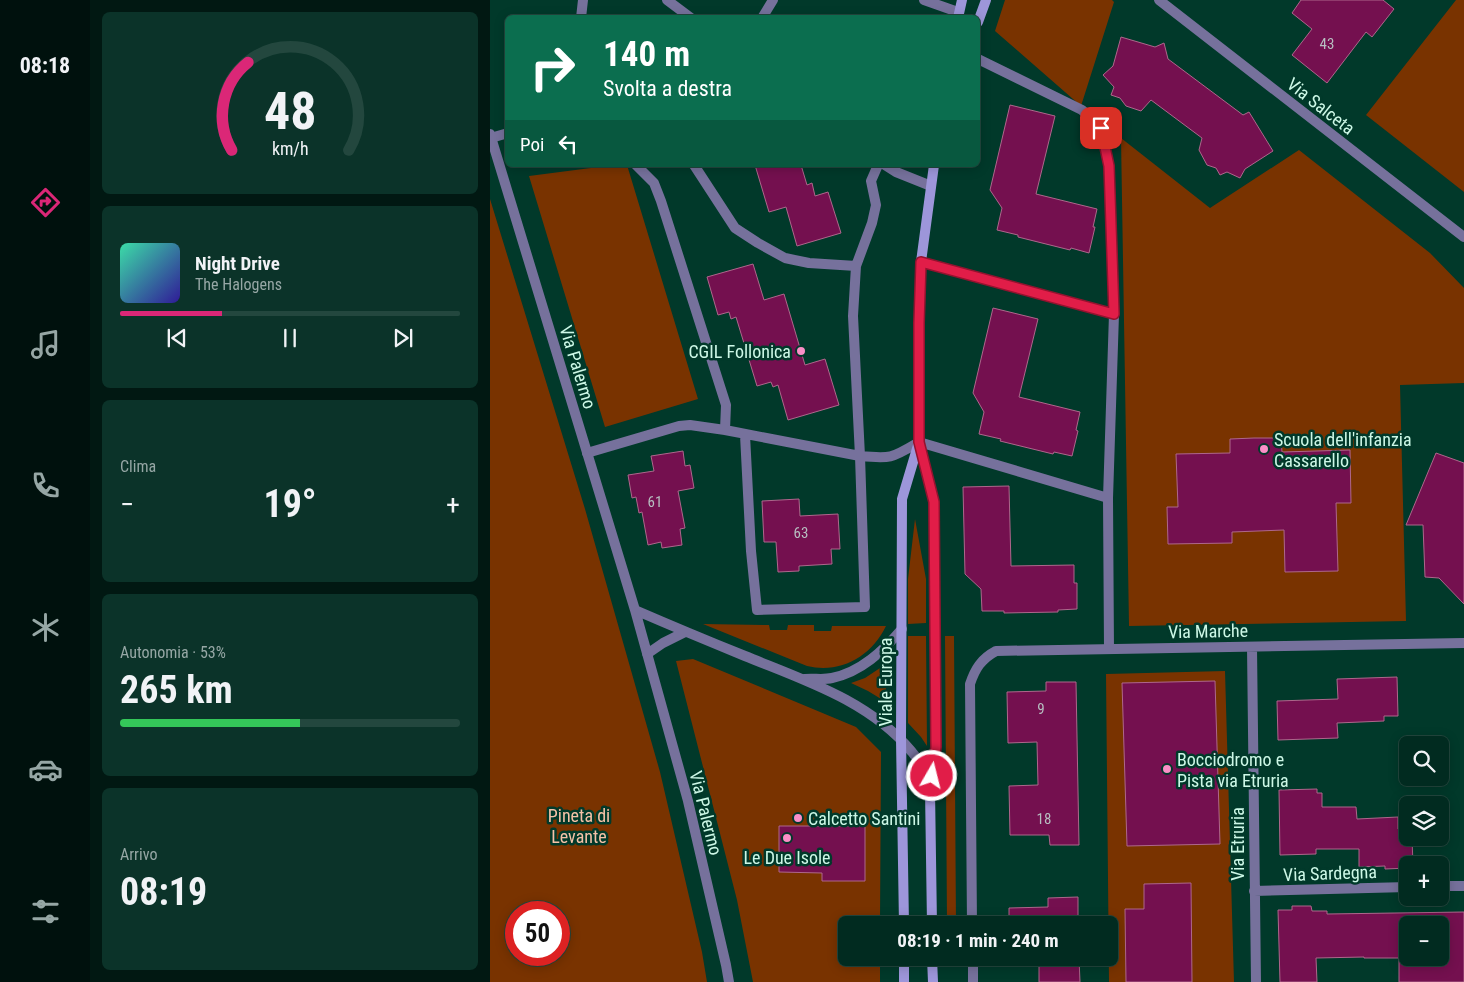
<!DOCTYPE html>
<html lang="it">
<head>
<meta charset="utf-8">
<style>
	body { margin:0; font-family:"Roboto Condensed",sans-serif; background:#0b3329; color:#f1f3f6; height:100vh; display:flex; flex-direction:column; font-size:19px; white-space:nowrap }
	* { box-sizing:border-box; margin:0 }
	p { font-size:16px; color:#96a7a5 }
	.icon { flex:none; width:28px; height:28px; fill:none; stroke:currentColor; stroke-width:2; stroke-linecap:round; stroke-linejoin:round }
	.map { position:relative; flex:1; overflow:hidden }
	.details { display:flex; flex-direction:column; gap:12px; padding:12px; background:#011812; width:400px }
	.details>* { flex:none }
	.banner { position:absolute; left:15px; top:15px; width:475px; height:152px; border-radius:8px; box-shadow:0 2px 12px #0003,0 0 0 1px #23473e; background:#0b6e4f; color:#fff; overflow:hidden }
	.tools { position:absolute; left:909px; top:736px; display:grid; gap:10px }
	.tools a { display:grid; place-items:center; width:50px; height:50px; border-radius:8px; background:#012b20; box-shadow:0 2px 12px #0003,0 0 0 1px #23473e; font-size:25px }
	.speed { position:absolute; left:15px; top:901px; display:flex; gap:10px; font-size:25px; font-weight:700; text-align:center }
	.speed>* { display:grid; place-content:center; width:65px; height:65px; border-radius:50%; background:#012b20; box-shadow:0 2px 12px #0003,0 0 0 1px #23473e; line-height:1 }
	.speed .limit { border:8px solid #d22; background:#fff; color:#111 }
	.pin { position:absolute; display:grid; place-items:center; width:42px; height:42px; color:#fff; margin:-21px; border-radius:10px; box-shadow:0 2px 8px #0006 }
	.me { position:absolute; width:55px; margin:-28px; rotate:8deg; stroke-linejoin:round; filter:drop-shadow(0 0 4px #0008) }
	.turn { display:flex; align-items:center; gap:18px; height:105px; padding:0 15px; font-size:22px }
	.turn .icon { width:65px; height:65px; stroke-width:2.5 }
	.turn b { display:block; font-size:35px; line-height:42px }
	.then { display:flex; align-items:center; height:48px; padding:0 15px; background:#0003; gap:10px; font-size:19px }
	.big { font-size:38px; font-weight:700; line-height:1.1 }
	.details .tile { flex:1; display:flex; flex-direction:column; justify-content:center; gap:8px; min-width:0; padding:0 18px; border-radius:8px; background:#0b3329 }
	.details .dial { align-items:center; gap:0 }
	.dial svg { height:130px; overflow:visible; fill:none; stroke:#23473e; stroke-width:7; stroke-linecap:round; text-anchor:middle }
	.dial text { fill:#f1f3f6; stroke:none }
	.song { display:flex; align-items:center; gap:15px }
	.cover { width:60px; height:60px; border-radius:8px; background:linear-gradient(135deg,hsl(160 70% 55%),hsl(250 70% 35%)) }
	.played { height:5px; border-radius:2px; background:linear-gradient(90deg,#db2777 30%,#23473e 30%) }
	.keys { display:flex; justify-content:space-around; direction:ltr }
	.heat { display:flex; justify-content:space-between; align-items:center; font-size:28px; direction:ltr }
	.charge { height:8px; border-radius:4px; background:linear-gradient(90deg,#34c759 53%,#23473e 0) }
	.trip { position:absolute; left:348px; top:916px; width:280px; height:50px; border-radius:8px; background:#012b20; box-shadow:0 2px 12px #0003,0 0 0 1px #23473e; font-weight:700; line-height:50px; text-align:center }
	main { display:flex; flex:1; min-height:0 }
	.tabs { display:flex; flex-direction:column; width:90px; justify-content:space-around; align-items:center; background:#00110d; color:#96a7a5 }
	.tabs .icon { width:35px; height:35px }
	.tabs .on { color:#db2777 }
	.tabs b { font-size:22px; color:#f1f3f6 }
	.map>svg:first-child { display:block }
	.green { fill:#793300; fill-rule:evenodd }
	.building { fill:#74104f; stroke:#ae678c; fill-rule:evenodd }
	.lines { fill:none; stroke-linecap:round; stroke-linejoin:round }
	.service { stroke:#76719c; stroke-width:10 }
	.minor { stroke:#76719c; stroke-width:10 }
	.secondary { stroke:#9d96da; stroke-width:10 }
	.route-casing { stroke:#92132f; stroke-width:12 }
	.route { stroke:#e11d48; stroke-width:9 }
	.poi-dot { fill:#fa8fc7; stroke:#01392a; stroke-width:2 }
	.labels { text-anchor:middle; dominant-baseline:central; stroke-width:5; stroke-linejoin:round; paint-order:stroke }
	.number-label { font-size:15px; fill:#b7bec1 }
	.street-label { font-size:18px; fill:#cdf8e7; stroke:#01392a }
	.poi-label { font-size:18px; fill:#cdf8e7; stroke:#01392a; text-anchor:start }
	.park-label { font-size:18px; fill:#f6c2a7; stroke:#01392a }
</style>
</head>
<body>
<main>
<nav class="tabs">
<b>08:18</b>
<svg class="icon on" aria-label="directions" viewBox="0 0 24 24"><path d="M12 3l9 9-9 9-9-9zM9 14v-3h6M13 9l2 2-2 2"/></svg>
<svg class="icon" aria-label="music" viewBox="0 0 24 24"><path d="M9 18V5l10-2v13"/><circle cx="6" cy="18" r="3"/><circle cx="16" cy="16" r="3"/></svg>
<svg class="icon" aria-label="phone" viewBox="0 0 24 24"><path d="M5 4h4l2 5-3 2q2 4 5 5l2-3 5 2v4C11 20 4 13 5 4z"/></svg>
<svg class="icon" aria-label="climate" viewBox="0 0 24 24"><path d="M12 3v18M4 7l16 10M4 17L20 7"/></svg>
<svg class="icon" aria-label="car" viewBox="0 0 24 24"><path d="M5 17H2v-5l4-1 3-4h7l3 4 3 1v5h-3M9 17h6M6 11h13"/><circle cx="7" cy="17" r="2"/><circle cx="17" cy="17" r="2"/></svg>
<svg class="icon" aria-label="filters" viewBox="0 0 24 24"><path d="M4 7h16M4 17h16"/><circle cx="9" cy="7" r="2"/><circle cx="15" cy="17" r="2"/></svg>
</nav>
<section class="details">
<div class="tile dial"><svg viewBox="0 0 100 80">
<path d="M14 69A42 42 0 1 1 86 69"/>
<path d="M14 69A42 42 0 0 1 24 15" stroke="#db2777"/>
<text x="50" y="56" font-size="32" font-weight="700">48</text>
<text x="50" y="72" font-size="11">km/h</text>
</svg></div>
<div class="tile">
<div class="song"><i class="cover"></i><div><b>Night Drive</b><p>The Halogens</p></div></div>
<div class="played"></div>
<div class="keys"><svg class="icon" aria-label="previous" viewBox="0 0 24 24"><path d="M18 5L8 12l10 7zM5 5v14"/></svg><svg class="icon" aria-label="pause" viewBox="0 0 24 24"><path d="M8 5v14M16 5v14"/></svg><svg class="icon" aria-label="next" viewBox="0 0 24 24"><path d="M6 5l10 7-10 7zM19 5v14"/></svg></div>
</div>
<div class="tile"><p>Clima</p>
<div class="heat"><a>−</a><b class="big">19°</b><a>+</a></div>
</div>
<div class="tile"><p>Autonomia · 53%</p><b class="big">265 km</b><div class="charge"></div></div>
<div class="tile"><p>Arrivo</p><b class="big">08:19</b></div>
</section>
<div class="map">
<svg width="974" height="982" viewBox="0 0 974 982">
	<rect width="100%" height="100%" fill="#01392a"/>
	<path class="green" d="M 515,0 L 622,0 L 624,2 L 591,106 L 505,31 Z
		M 966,0 L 974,0 L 974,192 L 876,115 Z
		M 631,138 L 720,208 L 809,150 L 940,253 L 974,288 L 974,383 L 910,385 L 916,621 L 639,626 Z
		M 124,165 L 137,165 L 208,399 L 115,427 L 39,176 Z
		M 0,199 L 95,509 L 170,772 L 212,952 L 217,982 L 0,982 ZM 26,912 L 69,912 L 69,955 L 26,955 Z
		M 425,519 L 436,579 L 436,623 L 418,624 L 418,579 Z
		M 213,624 L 279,625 L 280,630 L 297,630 L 298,625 L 324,625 L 324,631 L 341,631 L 342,626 L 396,626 C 381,657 350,674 317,666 Z
		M 418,636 L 436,636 L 437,746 L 431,737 L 418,723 Z
		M 455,636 L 464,636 L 466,925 L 457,925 Z
		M 203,659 L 366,727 L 391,752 L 390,925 L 356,925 L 356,958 L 390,958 L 390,982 L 263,982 L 247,900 L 186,661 Z
		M 396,664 L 396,702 L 378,691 L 361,683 L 375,678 Z
		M 735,671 L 744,982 L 619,982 L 616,674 Z"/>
	<path class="building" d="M 811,0 L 893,0 L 904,9 L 882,37 L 876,32 L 837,83 L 802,55 L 822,29 L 802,13 Z
		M 631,37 L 665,47 L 674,43 L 678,59 L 753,115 L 759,112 L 783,151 L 755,169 L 750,178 L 737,172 L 730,175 L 726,168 L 717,165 L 709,150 L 712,138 L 661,100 L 651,111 L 636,106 L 630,98 L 621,95 L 624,87 L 613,75 L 623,66 Z
		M 520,105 L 565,116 L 546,194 L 607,209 L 603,227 L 605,227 L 599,253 L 581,248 L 580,250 L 528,237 L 528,235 L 507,230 L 512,208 L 500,190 Z
		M 265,165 L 311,165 L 317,185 L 322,183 L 325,196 L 338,192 L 351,233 L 307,246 L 296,207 L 279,212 Z
		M 263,264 L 274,300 L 294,294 L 315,365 L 335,359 L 349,405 L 298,420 L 288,385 L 283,387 L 281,382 L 267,386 L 246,317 L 241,319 L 239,312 L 228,315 L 217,277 Z
		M 503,308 L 548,319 L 529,397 L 590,412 L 586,430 L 588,431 L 582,456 L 564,452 L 563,454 L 510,441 L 511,439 L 489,434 L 494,412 L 483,393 Z
		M 764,438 L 791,438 L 792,452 L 860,450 L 861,503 L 846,503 L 848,571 L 795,572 L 794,530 L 742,532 L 742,543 L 678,544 L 677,507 L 688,507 L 686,454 L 740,453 L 740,439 Z
		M 193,451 L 195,466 L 200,465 L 204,488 L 188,491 L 195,528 L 190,529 L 192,545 L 172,548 L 171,542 L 158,545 L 152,512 L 149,513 L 146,497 L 142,498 L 138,475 L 164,471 L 161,456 Z
		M 946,453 L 974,463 L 974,604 L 949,578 L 935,577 L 933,525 L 916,525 Z
		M 519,486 L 521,566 L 584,565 L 584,583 L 587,583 L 587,609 L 568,610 L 568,612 L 514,613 L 514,611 L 492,611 L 491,589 L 475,574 L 473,487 Z
		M 309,499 L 310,516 L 348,514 L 350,549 L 341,549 L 342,564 L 309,566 L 309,571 L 288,572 L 286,542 L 274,542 L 272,501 Z
		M 907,677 L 908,716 L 894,716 L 894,721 L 847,723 L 848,738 L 788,740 L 787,701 L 848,699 L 847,679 Z
		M 725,681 L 730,844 L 637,846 L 632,683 Z
		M 556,682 L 586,682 L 589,845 L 560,845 L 559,835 L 520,835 L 519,786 L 548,785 L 547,742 L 518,743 L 517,692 L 556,691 Z
		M 827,789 L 827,793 L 832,793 L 832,807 L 866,807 L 867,819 L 908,817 L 908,829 L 918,828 L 918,838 L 922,838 L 923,865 L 918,865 L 918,868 L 895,869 L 895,866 L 869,867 L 869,849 L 826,849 L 826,854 L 790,855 L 789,790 Z
		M 289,826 L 375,826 L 375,881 L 332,881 L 332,873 L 289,872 Z
		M 701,883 L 702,982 L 636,982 L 635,909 L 654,909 L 654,884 Z
		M 588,897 L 588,925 L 519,925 L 519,908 L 558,907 L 558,898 Z
		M 802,906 L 821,906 L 822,911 L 837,911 L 837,914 L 974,912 L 974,982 L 909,982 L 909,958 L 874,958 L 874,957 L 826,958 L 827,982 L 790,982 L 788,910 L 802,910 ZM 918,925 L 950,925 L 950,958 L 918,958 Z
		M 520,958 L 589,958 L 590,982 L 549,982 L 549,958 Z"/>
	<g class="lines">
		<path class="service" d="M 177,0 L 201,18
			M 434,0 L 468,12
			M 91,18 L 93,0
			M 272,18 L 283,0
			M 488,59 L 592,110 L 611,128 L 619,166 L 624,314 L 618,498 L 619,649
			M 1,138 L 18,133
			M 146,165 L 164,183 L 171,201 L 236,405 L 235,430 L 370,456 C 402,459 402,458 429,442 L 618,498
			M 204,165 L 245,228 L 268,243 L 295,258 L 319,263 L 366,266
			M 395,165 L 406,172 L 441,186
			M 431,262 L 624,314
			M 255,435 L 261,551 L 267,610 L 375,607 L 370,456 L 363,316 L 366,266 L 382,223 L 386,205 L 381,181 L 388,165
			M 97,453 L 189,426 L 200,425 L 235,430"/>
		<path class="minor" d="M 669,0 L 974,237
			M 0,134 L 145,610 L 198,801 L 236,965 L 239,982
			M 145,610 C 182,626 218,641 255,656 C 314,680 380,701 422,752 C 431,762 435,777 440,790
			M 762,647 L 766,982
			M 157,654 L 173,643 L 195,632
			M 315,679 C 323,678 333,680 342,678 C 371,672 393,651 412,629
			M 950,886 L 974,886
			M 764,891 L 918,887
			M 482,925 L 480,684 C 485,669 491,659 506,651 L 974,643
			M 483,958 L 483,982"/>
		<path class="secondary" d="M 468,18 L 472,0
			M 488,22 L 496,0
			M 414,925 L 411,739 L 412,499 L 429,442
			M 442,925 L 440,790 L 446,747 L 444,502 L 429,442 L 429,323 L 431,262 L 444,165
			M 414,958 L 414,982
			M 442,958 L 443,982"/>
	</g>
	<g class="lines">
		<g class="route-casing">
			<path id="route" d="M 442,776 L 446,747 L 444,502 L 429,442 L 429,323 L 431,262 L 624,314 L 619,166 L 611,128"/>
		</g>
		<use href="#route" class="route"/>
	</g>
	<g class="poi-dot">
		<circle cx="311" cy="351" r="5"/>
		<circle cx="774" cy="449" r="5"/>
		<circle cx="677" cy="769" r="5"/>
		<circle cx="308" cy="818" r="5"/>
		<circle cx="297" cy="838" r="5"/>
	</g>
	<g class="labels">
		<g class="number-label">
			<text x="837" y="44">43</text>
			<text x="165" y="502">61</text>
			<text x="311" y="533">63</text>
			<text x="551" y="709">9</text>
			<text x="554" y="819">18</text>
		</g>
		<g class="street-label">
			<text transform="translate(831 106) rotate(38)">Via Salceta</text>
			<text transform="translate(88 367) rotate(73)">Via Palermo</text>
			<text transform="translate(718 631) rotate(-1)">Via Marche</text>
			<text transform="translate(395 682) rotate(-90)">Viale Europa</text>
			<text transform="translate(216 813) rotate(76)">Via Palermo</text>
			<text transform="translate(747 844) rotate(-90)">Via Etruria</text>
			<text transform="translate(840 873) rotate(-2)">Via Sardegna</text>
		</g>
		<g class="poi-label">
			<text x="301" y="351" text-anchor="end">CGIL Follonica</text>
			<text x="784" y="439">Scuola dell'infanzia<tspan x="784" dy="21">Cassarello</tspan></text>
			<text x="687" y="759">Bocciodromo e<tspan x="687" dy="21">Pista via Etruria</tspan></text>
			<text x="318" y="818">Calcetto Santini</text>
			<text x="297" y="857" text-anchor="middle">Le Due Isole</text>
		</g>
		<g class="park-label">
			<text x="89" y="815">Pineta di<tspan x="89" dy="21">Levante</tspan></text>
		</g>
	</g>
</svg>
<div class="tools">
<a><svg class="icon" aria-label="search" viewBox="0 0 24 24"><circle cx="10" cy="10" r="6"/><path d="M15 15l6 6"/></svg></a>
<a><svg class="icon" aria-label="layers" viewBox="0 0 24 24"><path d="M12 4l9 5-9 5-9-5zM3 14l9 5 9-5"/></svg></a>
<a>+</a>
<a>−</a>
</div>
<div class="speed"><div class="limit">50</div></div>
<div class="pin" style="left:611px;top:128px;background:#d93025"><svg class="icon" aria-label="arrive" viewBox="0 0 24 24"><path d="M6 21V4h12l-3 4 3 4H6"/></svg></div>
<svg class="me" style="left:442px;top:776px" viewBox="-20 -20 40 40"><circle r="17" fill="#e11d48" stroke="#fff" stroke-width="3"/><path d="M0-11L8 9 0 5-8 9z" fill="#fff"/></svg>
<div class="trip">08:19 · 1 min · 240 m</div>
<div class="banner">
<div class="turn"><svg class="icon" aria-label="right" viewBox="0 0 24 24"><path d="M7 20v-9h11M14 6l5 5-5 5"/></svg><div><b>140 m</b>Svolta a destra</div></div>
<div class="then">Poi<svg class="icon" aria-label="left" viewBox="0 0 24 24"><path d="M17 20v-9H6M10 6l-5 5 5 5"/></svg></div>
</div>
</div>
</main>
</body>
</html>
